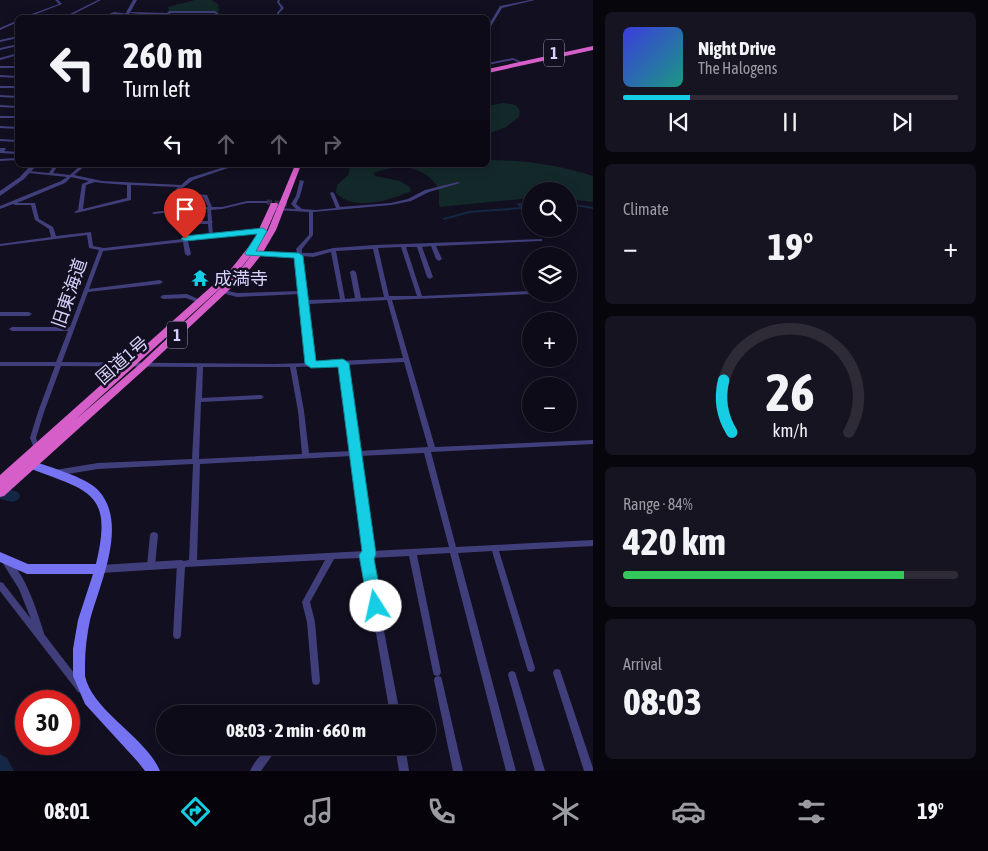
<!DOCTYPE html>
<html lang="en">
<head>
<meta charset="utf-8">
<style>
	body { margin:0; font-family:"Asap Condensed","Noto Sans JP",sans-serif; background:#171421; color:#f1f3f6; height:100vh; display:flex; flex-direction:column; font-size:19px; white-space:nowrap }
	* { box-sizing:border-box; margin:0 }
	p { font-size:16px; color:#9b9ba2 }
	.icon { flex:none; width:28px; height:28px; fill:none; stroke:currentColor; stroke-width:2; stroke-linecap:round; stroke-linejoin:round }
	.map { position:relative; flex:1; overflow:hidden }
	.panel { display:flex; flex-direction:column; gap:12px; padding:12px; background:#08060d; width:395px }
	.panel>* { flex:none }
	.guide { position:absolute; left:15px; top:15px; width:475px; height:152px; border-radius:8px; box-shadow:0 2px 12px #0003,0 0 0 1px #2e2b37; background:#0e0b18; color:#f1f3f6; overflow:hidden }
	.fabs { position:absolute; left:522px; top:182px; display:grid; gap:10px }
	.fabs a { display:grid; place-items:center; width:55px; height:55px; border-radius:50%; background:#0e0b18; box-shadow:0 2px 12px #0003,0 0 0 1px #2e2b37; font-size:25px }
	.speed { position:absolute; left:15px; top:690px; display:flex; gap:10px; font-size:25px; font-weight:700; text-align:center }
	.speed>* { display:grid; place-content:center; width:65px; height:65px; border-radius:50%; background:#0e0b18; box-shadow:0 2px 12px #0003,0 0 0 1px #2e2b37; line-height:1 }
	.speed .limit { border:8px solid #d22; background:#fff; color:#111 }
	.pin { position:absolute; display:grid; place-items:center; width:42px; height:42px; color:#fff; margin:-51px -21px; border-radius:50% 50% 50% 0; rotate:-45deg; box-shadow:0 0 5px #0007 }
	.pin .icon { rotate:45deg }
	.me { position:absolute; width:55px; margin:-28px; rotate:350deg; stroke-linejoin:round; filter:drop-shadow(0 0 4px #0008) }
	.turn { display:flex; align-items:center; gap:18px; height:105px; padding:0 25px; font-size:22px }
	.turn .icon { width:65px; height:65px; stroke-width:2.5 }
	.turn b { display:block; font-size:35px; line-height:42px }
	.lanes { display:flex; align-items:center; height:48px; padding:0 25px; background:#0003; justify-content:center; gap:25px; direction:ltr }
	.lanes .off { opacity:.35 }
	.big { font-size:38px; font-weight:700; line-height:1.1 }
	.panel .widget { flex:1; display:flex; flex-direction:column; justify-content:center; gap:8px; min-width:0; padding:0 18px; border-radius:8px; background:#171421 }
	.panel .dial { align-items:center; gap:0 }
	.dial svg { height:130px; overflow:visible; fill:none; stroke:#2e2b37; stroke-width:7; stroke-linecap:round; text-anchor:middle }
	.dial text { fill:#f1f3f6; stroke:none }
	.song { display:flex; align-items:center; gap:15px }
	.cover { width:60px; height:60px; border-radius:8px; background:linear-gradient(135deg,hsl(240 70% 55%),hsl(170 70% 35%)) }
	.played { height:5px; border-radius:2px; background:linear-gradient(90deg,#16cee3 20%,#2e2b37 20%) }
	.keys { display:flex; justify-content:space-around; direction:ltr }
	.heat { display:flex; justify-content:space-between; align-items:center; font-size:28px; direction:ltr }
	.charge { height:8px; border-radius:4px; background:linear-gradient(90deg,#34c759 84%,#2e2b37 0) }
	.trip { position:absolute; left:156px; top:705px; width:280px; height:50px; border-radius:25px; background:#0e0b18; box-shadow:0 2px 12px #0003,0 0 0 1px #2e2b37; font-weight:700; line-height:50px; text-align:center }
	.menu { display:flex; height:80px; justify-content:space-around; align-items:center; background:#06040a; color:#9b9ba2 }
	.menu .icon { width:35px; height:35px }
	.menu .selected { color:#16cee3 }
	.menu b { font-size:22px; color:#f1f3f6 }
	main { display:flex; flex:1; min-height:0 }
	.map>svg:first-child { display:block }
	.green { fill:#132929 }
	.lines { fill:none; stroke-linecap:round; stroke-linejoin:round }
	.stream { stroke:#142745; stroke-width:2 }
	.river { fill:#142745; fill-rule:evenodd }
	.minor-tunnel-far1 { stroke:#302c41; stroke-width:4.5; stroke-dasharray:4.5 2; stroke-linecap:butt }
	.minor-tunnel { stroke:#302c41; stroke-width:5; stroke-dasharray:5 2.5; stroke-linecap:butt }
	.minor { fill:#413f7b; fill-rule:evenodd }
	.tertiary { fill:#413f7b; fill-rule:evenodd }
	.secondary { fill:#7673f2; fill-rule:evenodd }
	.trunk { fill:#d65ec8; fill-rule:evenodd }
	.route { fill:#16cee3; stroke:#0e8694 }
	.labels { text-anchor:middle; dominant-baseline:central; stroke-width:5; stroke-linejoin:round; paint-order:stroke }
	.shield { fill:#120f20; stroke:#9c98b9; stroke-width:1 }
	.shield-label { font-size:16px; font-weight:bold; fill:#d7d2fb }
	.poi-label { font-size:18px; fill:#d7d2fb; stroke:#120f20; text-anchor:start }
	.street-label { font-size:18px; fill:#d7d2fb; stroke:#120f20 }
</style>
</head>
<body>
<main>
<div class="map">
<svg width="593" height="771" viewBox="0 0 593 771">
	<rect width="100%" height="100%" fill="#120f20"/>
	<path class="green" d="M 195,0 L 211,0 L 218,4 L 219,12 L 169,11 L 168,7 Z
		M 503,103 L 516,105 L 520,111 L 519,117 L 506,127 L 488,134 L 488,106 Z
		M 488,160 C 524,160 558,165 593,176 L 593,202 L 569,199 L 569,191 L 531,191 L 531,198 L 440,207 C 437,200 441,194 438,188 C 425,164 395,164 374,173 L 375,176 L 400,181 L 410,187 L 411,191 C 391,200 354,212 336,193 L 337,185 L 348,175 L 351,165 L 488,165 Z"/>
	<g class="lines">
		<path class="stream" d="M 569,204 L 593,208
			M 444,219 L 469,212 L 522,208 L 518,204 L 531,203"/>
		<path class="river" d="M 0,487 L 18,492 L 20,496 L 18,500 L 12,502 L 0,499 Z
			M 0,754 L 7,758 L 14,771 L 0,771 Z"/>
		<path class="minor-tunnel-far1" d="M 267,202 L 270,202"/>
		<path class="minor-tunnel" d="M 267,202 L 287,204"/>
		<path class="minor" d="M 55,0 L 58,0 L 62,4 L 26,18 L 21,18 L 59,4 Z
			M 98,0 L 101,0 L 66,18 L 62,18 Z
			M 278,0 L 280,0 L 279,2 L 284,8 L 279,13 L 279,18 L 277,18 L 277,13 L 281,8 L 277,2 Z
			M 530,0 L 535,0 L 502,8 L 490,28 L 488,29 L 488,26 L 500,6 Z
			M 169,11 L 215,11 L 219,14 L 219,18 L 216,18 L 216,14 L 214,13 L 171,13 L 168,15 L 152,15 L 151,18 L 148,18 L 149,15 L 130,13 L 131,12 L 167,13 Z
			M 114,12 L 128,14 L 127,15 L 114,14 L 105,18 L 100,18 Z
			M 18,20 L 18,22 L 0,30 L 0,28 Z
			M 18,36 L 18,38 L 0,42 L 0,40 Z
			M 18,53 L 18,55 L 0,60 L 0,58 Z
			M 513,58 L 522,62 L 520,63 L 513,60 L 488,65 L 488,63 Z
			M 0,66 L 18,66 L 18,68 L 0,68 Z
			M 0,75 L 18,76 L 18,78 L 0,77 Z
			M 0,86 L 18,86 L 18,88 L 0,88 Z
			M 0,95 L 18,96 L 18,98 L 0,97 Z
			M 0,105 L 18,106 L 18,108 L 0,107 Z
			M 0,116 L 18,116 L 18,118 L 0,118 Z
			M 0,126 L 18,127 L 18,129 L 0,128 Z
			M 0,148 L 5,148 L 6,149 L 4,151 L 18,152 L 18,154 L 0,153 Z
			M 18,158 L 18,160 L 0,161 L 0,159 Z
			M 54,165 L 58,165 L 53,173 L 70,175 L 81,165 L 86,165 L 74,175 L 102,181 L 181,185 L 189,178 L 231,165 L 237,165 L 193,180 L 180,190 L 188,193 L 207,195 L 212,207 L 222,207 L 247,201 L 267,201 L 269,202 L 267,203 L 247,203 L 222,209 L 211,210 L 212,221 L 213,222 L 212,223 L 213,235 L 263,230 L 265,231 L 263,232 L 188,241 L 191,254 L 190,255 L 188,256 L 185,254 L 183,242 L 103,251 L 89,289 L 160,280 L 163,282 L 160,284 L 88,292 L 62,362 L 274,364 L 308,363 L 302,326 L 301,294 L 237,297 L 222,293 L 221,292 L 224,290 L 237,293 L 301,291 L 297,256 L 256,256 L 253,254 L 256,252 L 297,253 L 296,249 L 309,235 L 309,212 L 276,210 L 274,209 L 276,208 L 296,209 L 291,204 L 296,196 L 300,180 L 304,181 L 300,196 L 296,204 L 302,209 L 316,210 L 336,208 L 330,193 L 332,192 L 334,193 L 340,207 L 391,203 L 408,199 L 425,190 L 458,182 L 460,183 L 429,192 L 411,201 L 391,205 L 313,212 L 313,235 L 302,249 L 302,253 L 313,253 L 333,248 L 375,245 L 542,239 L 542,241 L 540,241 L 436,246 L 442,259 L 439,261 L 436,259 L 431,246 L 422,247 L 433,277 L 430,279 L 427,277 L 417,247 L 406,247 L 422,296 L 531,291 L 531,294 L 533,294 L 392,300 L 435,447 L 593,440 L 593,444 L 431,452 L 456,547 L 593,540 L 593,546 L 499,551 L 535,668 L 534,671 L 531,672 L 528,671 L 527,668 L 492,551 L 458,553 L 516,771 L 506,771 L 450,553 L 417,555 L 441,672 L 440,675 L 437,676 L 434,675 L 433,672 L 409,556 L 370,558 L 400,714 L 390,714 L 363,558 L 334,559 L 310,602 L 315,622 L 320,681 L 319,684 L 316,685 L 313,684 L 312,681 L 307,622 L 302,602 L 325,560 L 185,567 L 181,635 L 180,638 L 177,639 L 174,638 L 173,635 L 177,564 L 178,562 L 189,560 L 193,464 L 98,469 L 55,476 L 53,475 L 51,473 L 53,471 L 55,470 L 98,463 L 192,459 L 197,367 L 61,366 L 44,412 L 36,438 L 40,449 L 39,451 L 35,451 L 30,438 L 38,412 L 55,366 L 0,366 L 0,362 L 56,362 L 68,331 L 12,331 L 9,329 L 12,327 L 70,327 L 99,250 L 89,248 L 87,235 L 0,246 L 0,244 L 51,237 L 49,229 L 35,220 L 31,205 L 15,205 L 13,204 L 0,209 L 0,206 L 61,181 L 67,177 L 29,173 L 27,172 L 29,171 L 49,173 ZM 71,177 L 89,181 L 82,184 L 78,210 L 74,212 L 76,213 L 131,200 L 131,185 L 178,187 L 175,190 L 175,191 L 187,195 L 203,197 L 208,207 L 197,207 L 154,212 L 152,213 L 154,214 L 188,210 L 188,230 L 192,230 L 192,224 L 208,224 L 209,236 L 187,238 L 185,238 L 183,239 L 104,248 L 93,246 L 91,232 L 56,236 L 53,227 L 39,219 L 35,203 L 17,203 L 65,183 ZM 95,182 L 102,183 L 127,185 L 127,198 L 83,209 L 86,185 ZM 197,209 L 207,209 L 208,221 L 192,221 L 192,210 ZM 401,247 L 417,296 L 389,296 L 378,248 ZM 373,249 L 384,297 L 361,298 L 356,272 L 353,270 L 350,272 L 355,298 L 345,299 L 336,251 ZM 331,252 L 340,299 L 308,300 L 302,256 L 313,257 ZM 387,300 L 403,358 L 314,362 L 308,326 L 308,304 ZM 404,362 L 428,447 L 358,451 L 346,365 ZM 340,365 L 352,451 L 309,453 L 304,411 L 296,367 ZM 203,367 L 290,367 L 298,411 L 302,454 L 199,459 L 201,402 L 261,399 L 264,397 L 261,395 L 202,398 ZM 424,453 L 449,547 L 372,551 L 359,456 ZM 352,456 L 365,551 L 197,560 L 200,464 Z
			M 569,289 L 572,290 L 573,291 L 569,293 Z
			M 187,294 L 205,302 L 202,304 L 186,298 L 163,299 L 160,297 L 163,295 Z
			M 0,312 L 29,312 L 32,314 L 29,316 L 0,316 Z
			M 154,532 L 157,533 L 158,535 L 155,566 L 154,568 L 151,569 L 148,568 L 147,566 L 150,535 L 151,533 Z
			M 6,559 C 24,568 38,614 44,633 L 44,634 L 84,686 L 85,689 L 84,692 L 81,693 L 78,692 L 0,591 L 0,582 L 3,583 L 31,619 L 19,589 L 2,562 L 3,560 Z
			M 557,669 L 560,670 L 561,673 L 593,768 L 593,771 L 584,771 L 553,673 L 554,670 Z
			M 512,671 L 515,672 L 516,675 L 545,771 L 535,771 L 508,675 L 509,672 Z
			M 438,676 L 441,677 L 442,680 L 463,771 L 453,771 L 434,680 L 435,677 Z
			M 395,746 L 405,746 L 409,771 L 399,771 Z
			M 268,749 L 271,751 L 273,754 L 261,771 L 250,771 C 253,764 261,753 268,749 Z"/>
		<path class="tertiary" d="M 133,0 L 137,0 L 127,18 L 123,18 Z
			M 18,44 L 18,46 L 0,50 L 0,48 Z
			M 0,139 L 18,140 L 18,142 L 0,141 Z
			M 31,165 L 37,165 L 24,179 L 0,196 L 0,191 L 20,177 Z
			M 181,560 L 184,561 L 186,564 L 184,567 L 181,568 L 101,573 L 98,572 L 96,569 L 98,566 L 101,565 Z"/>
		<path class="secondary" d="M 32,461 C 48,466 87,478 98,490 C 129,523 100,583 90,620 C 87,635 85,649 85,665 C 85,668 85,673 85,676 C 93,712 146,737 160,771 L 145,771 L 138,762 L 85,704 L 73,676 L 73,649 L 78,620 L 93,574 L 27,574 L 0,562 L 0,552 L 28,564 L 96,564 C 114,490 87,491 29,468 L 27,465 L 29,462 Z"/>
		<path class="trunk" d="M 593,46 L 593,50 L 488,73 L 488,69 Z
			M 295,165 L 301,165 L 276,230 L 262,254 L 246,274 L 147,367 L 4,496 L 0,497 L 0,475 L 231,269 L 254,240 L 271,203 L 277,203 L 278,205 L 263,239 L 268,230 ZM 260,244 L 240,270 L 141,363 L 75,420 L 237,273 Z"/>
	</g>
	<path class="route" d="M 263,228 L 267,231 L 256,251 L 299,253 L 303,256 L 316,361 L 343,359 L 349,363 L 376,554 L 374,559 L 383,606 L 381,611 L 376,613 L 370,611 L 368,606 L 359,555 L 362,551 L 338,367 L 311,368 L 305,364 L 294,258 L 246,255 L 245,253 L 257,234 L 185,241 L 181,239 L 185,236 Z"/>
	<defs>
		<g id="temple-bare" transform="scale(1.35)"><path d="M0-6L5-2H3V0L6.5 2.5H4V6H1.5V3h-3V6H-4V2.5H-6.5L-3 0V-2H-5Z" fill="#16cee3" stroke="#120f20" stroke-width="2.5" paint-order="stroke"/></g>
	</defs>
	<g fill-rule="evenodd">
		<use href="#temple-bare" x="200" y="278"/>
	</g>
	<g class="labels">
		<g class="shield">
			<rect x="544" y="39.5" width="20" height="27" rx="4"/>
			<rect x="167" y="321.5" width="20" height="27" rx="4"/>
		</g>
		<g class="shield-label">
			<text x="554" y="53">1</text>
			<text x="177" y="335">1</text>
		</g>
		<g class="poi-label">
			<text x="214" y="278">成満寺</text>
		</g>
		<g class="street-label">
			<text transform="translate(69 293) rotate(-71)">旧東海道</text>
			<text transform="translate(122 360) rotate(-41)">国道1号</text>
		</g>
	</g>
</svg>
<div class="fabs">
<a><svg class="icon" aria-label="search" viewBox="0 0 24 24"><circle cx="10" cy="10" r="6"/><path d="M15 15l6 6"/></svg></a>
<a><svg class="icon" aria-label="layers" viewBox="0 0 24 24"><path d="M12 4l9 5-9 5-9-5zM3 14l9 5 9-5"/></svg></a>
<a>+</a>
<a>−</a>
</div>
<div class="speed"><div class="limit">30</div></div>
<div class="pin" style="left:185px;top:239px;background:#d93025"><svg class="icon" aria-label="arrive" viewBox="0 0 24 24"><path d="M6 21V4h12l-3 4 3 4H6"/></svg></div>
<svg class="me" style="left:376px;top:606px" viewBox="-20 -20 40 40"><circle r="19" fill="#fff"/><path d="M0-13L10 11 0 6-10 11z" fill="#16cee3"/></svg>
<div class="trip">08:03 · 2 min · 660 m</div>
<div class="guide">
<div class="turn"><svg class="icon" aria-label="left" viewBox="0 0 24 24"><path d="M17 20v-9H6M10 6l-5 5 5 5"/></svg><div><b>260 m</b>Turn left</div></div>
<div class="lanes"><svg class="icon" aria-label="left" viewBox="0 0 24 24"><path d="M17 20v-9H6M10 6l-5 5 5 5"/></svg><svg class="icon off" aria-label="ahead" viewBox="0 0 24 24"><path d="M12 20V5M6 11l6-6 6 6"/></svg><svg class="icon off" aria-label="ahead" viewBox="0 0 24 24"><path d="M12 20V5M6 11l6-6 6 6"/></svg><svg class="icon off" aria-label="right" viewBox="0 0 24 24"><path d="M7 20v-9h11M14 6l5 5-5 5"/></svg></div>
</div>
</div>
<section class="panel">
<div class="widget">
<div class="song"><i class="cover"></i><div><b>Night Drive</b><p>The Halogens</p></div></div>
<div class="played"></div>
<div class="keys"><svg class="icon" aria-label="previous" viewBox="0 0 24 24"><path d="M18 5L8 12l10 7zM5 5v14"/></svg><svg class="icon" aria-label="pause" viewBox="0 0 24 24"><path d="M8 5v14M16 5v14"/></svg><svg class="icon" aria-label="next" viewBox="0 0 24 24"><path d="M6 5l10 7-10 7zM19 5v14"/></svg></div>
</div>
<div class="widget"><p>Climate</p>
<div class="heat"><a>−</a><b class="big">19°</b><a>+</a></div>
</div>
<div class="widget dial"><svg viewBox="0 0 100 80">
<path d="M14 69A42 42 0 1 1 86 69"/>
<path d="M14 69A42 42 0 0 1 9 37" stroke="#16cee3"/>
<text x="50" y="56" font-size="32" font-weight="700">26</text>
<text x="50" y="72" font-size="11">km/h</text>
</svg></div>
<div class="widget"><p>Range · 84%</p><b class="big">420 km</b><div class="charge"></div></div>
<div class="widget"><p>Arrival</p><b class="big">08:03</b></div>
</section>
</main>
<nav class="menu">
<b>08:01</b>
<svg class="icon selected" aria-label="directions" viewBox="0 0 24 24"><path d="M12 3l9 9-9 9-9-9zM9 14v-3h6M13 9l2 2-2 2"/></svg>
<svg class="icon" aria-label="music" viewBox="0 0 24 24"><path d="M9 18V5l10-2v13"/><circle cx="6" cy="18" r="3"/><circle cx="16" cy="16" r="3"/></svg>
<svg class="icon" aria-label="phone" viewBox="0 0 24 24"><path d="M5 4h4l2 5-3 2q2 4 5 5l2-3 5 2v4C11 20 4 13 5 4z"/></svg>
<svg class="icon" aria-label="climate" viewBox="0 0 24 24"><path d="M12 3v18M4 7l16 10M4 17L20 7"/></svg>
<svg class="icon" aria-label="car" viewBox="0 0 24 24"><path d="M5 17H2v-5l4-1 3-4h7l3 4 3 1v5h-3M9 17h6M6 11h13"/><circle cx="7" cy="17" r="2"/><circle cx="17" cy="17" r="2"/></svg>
<svg class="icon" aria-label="filters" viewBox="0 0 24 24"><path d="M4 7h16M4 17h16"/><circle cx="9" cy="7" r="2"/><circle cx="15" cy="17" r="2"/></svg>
<b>19°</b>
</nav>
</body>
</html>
